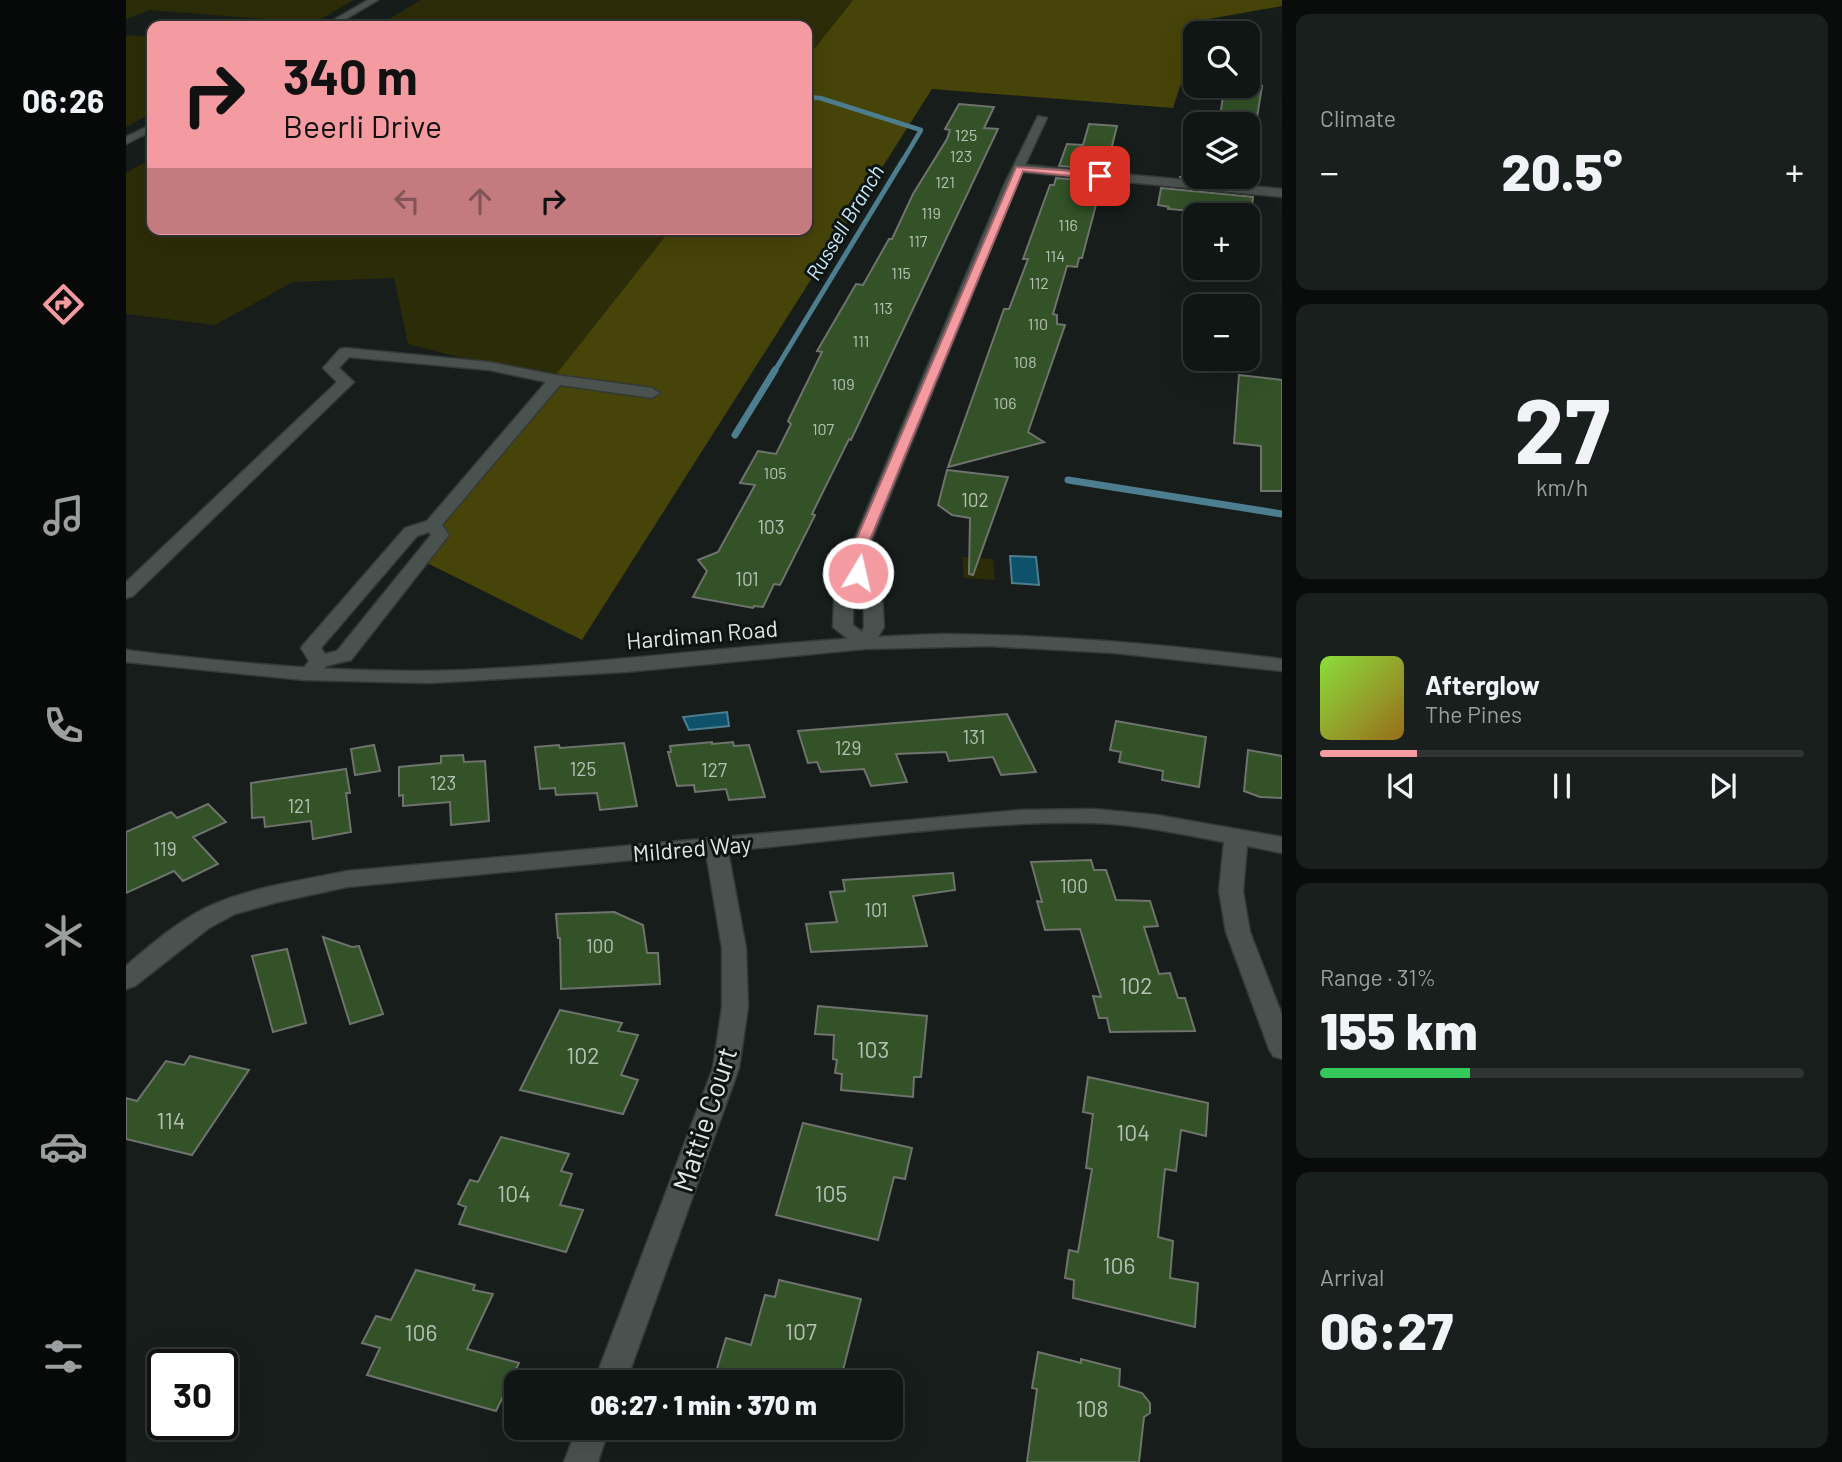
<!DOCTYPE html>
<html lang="en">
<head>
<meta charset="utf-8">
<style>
	body { margin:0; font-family:Barlow,sans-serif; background:#191f1d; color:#f1f3f6; height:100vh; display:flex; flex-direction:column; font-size:26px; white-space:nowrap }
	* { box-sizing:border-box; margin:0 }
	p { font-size:23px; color:#9c9fa0 }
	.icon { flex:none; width:38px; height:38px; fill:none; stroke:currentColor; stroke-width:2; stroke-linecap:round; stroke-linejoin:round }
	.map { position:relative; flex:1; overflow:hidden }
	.sheet { display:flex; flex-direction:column; gap:14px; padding:14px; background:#090c0b; width:560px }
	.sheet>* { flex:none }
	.guide { position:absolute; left:21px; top:21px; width:665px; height:214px; border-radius:14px; box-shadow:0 7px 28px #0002,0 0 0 2px #303534; background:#f49aa1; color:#111; overflow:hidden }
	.buttons { position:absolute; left:1057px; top:21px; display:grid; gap:14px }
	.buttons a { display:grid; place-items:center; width:77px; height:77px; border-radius:14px; background:#101614; box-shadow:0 7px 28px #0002,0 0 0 2px #303534; font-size:35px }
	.speed { position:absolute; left:21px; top:1349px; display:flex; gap:14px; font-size:35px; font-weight:700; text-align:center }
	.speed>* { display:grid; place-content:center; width:91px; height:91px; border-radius:50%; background:#101614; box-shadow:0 7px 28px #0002,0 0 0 2px #303534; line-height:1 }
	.speed .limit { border:4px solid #111; border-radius:10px; background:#fff; color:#111 }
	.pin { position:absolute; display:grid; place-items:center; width:60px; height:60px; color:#fff; margin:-30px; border-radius:14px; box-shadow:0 4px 10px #0006 }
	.me { position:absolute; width:77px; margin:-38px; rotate:9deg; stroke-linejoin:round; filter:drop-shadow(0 0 5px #0008) }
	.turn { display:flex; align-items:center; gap:24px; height:147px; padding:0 21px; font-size:32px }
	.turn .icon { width:91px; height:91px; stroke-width:2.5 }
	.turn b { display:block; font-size:49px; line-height:60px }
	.lanes { display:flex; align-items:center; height:66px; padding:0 21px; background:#0003; justify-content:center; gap:35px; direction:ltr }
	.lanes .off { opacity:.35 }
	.big { font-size:52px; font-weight:800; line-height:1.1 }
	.sheet .card { flex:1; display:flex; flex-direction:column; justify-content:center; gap:10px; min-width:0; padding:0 24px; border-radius:14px; background:#191f1d }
	.sheet .dial { align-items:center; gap:0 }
	.dial b { font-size:91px; line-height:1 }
	.song { display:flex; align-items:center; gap:21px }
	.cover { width:84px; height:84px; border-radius:10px; background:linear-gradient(135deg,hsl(90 70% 55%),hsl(40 70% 35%)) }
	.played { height:7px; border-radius:4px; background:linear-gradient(90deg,#f49aa1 20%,#303534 20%) }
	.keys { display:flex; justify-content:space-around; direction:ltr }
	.heat { display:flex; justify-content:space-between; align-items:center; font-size:38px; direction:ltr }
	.charge { height:10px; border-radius:5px; background:linear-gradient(90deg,#34c759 31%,#303534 0) }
	.trip { position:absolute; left:378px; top:1370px; width:399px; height:70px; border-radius:14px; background:#101614; box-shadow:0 7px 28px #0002,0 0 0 2px #303534; font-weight:800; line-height:70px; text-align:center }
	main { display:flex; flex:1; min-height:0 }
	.dock { display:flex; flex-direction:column; width:126px; justify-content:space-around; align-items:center; background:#060908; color:#9c9fa0 }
	.dock .icon { width:49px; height:49px }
	.dock .current { color:#f49aa1 }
	.dock b { font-size:32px; color:#f1f3f6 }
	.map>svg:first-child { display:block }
	.green { fill:#2d2c08 }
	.forest { fill:#464408 }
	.water { fill:#0e516b; stroke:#4d7e8f; stroke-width:2 }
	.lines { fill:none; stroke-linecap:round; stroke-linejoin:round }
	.stream-far2 { stroke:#4d7e8f; stroke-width:4.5 }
	.stream-far1 { stroke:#4d7e8f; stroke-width:5 }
	.stream { stroke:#4d7e8f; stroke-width:7 }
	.building { fill:#335228; stroke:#6e746d; stroke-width:2 }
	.street-casing { stroke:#343937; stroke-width:3 }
	.secondary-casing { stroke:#343937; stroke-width:3 }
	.street { fill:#49524e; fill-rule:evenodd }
	.secondary { fill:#49524e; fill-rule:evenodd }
	.route { fill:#f49aa1; stroke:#9f6469; stroke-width:2 }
	.labels { text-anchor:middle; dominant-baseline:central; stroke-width:6; stroke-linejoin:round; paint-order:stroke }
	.far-number-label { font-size:16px; fill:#b6c1b5 }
	.number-label { font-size:19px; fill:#b6c1b5 }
	.far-water-label { font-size:21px; font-style:italic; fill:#c9eafb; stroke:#0d1411 }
	.street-label { font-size:23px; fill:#e1e6e4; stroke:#0d1411 }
	.near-number-label { font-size:23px; fill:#b6c1b5 }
	.near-street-label { font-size:28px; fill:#e1e6e4; stroke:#0d1411 }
</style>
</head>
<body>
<main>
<nav class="dock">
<b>06:26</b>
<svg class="icon current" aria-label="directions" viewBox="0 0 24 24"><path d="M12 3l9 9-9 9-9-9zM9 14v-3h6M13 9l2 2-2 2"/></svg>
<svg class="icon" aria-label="music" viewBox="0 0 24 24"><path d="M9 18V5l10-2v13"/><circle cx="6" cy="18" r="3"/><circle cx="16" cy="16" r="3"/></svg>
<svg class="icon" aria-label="phone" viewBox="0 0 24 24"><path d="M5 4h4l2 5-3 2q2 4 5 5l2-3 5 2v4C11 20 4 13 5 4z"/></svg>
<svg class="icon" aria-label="climate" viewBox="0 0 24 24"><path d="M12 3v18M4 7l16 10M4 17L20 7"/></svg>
<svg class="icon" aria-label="car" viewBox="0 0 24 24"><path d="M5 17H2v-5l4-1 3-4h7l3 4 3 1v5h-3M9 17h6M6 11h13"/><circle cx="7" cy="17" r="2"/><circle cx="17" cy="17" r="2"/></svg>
<svg class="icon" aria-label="filters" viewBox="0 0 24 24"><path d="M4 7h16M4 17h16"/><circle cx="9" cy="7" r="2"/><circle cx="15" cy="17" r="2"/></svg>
</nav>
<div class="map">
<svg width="1156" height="1462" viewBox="0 0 1156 1462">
	<rect width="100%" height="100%" fill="#161d1a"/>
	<path class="green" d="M 0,0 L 228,0 L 188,23 L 24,10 L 0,19 Z
		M 295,0 L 727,0 L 681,58 L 681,26 L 251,26 Z
		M 0,35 L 26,37 L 26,113 L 0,127 Z
		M 26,158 L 26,229 L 545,229 L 426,381 L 282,344 L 268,278 L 167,282 L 89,325 L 0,314 L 0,173 Z
		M 836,557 L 867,559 L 869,580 L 838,578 Z"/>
	<path class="forest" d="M 727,0 L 1156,0 L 1156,6 L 1077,20 L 1072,33 L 1069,33 L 1069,41 L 1047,108 L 806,89 L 456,640 L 287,556 L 545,229 L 681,229 L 681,58 Z"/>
	<path class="water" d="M 884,556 L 910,557 L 913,585 L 886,583 Z
		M 601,712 L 603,726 L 563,730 L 557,717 Z"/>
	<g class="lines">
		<path class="stream-far2" d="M 681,97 L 694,98 L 795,130 L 776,162"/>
		<path class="stream-far1" d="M 648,372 L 777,160"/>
		<path class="stream" d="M 609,435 L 649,370
			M 942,480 L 1156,514"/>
	</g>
	<path class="building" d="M 1102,86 L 1136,86 L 1130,124 L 1093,124 L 1097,96 L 1100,96 Z
		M 833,104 L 868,107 L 858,128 L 872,129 L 725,440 L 723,439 L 686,514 L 689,515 L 654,585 L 648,584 L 637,607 L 628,606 L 627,608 L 567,597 L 581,571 L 572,560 L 592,552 L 629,485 L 614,483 L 632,451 L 650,454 L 665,424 L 662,421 L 696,352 L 691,351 L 730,284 L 737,285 L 763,239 L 766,239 L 787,194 L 821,139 L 824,130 L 819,129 Z
		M 963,124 L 991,126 L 980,170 L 933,166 L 941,144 L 957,145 Z
		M 1053,177 L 1128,177 L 1128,184 Z
		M 930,178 L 976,182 L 956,258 L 953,258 L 951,267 L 941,266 L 927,314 L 931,315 L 931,324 L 939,325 L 902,432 L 918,442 L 822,467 L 878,309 L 883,309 L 902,259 L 897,259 L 917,204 L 924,185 L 928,185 Z
		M 1035,188 L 1127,197 L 1125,216 L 1042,209 L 1043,207 L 1032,205 Z
		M 1113,375 L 1156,380 L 1156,491 L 1135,491 L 1135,446 L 1108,443 Z
		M 821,470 L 882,477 L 847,575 L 843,574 L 844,518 L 826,515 L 812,505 Z
		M 881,714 L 910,772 L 875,775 L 867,757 L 823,761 L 820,752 L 770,754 L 781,782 L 745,786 L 738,769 L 695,772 L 691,762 L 682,763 L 672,731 Z
		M 990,721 L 1080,737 L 1073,787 L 1036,780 L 1037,771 L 993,762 L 995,752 L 984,750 Z
		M 586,742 L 586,744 L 607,742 L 608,746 L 623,745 L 639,797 L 603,800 L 600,789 L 569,792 L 568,785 L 551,786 L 542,752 L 545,752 L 544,746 Z
		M 498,743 L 511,806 L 474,810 L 471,793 L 430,795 L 429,788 L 414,789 L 409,747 L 433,745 L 434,748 Z
		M 248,745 L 254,771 L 229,775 L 225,749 Z
		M 1122,750 L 1156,756 L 1156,798 L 1134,797 L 1118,791 Z
		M 337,755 L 338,762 L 359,761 L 363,821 L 325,825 L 324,802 L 277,806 L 277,795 L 273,796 L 273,767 L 315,763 L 315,756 Z
		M 220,769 L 224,793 L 220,793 L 225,832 L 187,839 L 185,821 L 139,827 L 138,817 L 126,818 L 125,783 Z
		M 82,804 L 100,822 L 67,837 L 92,864 L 57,881 L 48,871 L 0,893 L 0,832 L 45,812 L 51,818 Z
		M 965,860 L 968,870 L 980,870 L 990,900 L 1024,901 L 1032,926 L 1018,927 L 1033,974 L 1044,973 L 1052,998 L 1059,998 L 1069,1031 L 984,1032 L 981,1018 L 973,1018 L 967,996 L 975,997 L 954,929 L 919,930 L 911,901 L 916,902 L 905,862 Z
		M 827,873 L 829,890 L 787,896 L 801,946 L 685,952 L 680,924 L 711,922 L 704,892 L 719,891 L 717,880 Z
		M 488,912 L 517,925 L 521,953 L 532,953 L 534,984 L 435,989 L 434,938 L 432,938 L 430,914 Z
		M 197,937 L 226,947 L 233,946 L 257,1014 L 224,1024 Z
		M 161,949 L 180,1023 L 147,1032 L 126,956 Z
		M 692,1006 L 801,1016 L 795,1077 L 788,1077 L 787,1097 L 715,1090 L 716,1074 L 709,1073 L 711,1060 L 707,1059 L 708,1035 L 689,1034 Z
		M 434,1010 L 496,1023 L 492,1031 L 512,1035 L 495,1075 L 512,1080 L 497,1114 L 394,1090 Z
		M 64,1056 L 123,1070 L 66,1155 L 0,1139 L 0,1098 L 11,1101 L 40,1061 L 58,1065 Z
		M 962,1077 L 1082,1103 L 1080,1136 L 1055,1130 L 1050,1171 L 1039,1169 L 1032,1237 L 1047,1241 L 1044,1278 L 1072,1283 L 1069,1327 L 947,1298 L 948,1280 L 939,1278 L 943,1250 L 952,1252 L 966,1169 L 960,1168 L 967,1114 L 957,1112 Z
		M 677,1123 L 786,1148 L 779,1179 L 768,1177 L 752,1240 L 650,1215 Z
		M 375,1137 L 443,1154 L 435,1171 L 446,1174 L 434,1205 L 457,1210 L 440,1252 L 333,1224 L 340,1207 L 332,1204 L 344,1180 L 352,1182 Z
		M 290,1270 L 349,1285 L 347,1290 L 367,1294 L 341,1349 L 393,1363 L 370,1411 L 241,1375 L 254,1348 L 236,1343 L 250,1316 L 265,1320 Z
		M 653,1280 L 735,1299 L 714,1382 L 587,1382 L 600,1338 L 625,1345 L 639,1295 L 649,1297 Z
		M 912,1352 L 955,1363 L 955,1359 L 994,1369 L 993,1386 L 1016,1393 L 1024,1403 L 1024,1413 L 1018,1417 L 1013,1462 L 901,1462 L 911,1389 L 906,1388 Z"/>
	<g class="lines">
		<g class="street-casing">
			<path id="street" d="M 912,116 L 921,118 L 899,165 L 1156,189 L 1156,197 L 896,172 L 743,547 L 741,571 L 755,580 L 758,627 L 746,647 L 732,647 L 707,627 L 709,582 L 723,571 L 725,547 L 879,183 ZM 733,581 L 737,583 L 738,627 L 736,632 L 727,625 L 727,584 Z
				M 219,348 L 363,362 L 430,375 L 526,388 L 534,393 L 526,398 L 434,385 L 316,525 L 323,535 L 225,660 L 200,666 C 193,675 189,680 177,677 L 174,673 L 183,661 L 175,648 L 178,644 L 279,528 L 301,521 L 420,382 L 363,370 L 223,357 L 213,368 L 228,382 L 225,385 L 7,596 L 0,598 L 0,582 L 211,382 L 197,368 L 214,349 ZM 303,532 L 305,535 L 211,651 L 199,654 L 195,648 L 291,536 Z
				M 968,809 L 1031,815 L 1156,837 L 1156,853 L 1121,846 L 1117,891 L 1124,932 L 1156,1015 L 1156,1059 L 1147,1056 L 1143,1049 L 1100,932 L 1093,891 L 1098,842 C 1055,834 1010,824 966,823 C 847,821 721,840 602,851 L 620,948 L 622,1007 L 613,1068 L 500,1382 L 468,1382 L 587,1068 L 596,1007 L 596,948 L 580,853 L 221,887 L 152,902 L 109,914 L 83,928 L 9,986 L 0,989 L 0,966 C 24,945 50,923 79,908 C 123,887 174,881 221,871 L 894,810 Z
				M 451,1428 L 483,1428 L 472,1462 L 438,1462 Z"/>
		</g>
		<g class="secondary-casing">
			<path id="secondary" d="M 242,0 L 252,0 L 208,26 L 197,26 Z
				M 26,124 L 26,131 L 0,144 L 0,137 Z
				M 819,634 C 932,635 1044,645 1156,659 L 1156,671 L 988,653 L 862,646 L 739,649 L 500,672 L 303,683 L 178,680 L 0,662 L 0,650 C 113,664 225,674 338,670 C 499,663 658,638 819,634 Z"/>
		</g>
		<use href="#street" class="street"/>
		<use href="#secondary" class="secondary"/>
	</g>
	<path class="route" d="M 890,167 L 974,173 L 979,176 L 974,179 L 897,171 L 741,547 L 739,573 L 732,577 L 727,576 L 727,547 Z"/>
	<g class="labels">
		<g class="far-number-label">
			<text x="840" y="134">125</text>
			<text x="835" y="155">123</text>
			<text x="819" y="181">121</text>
			<text x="805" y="212">119</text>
			<text x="942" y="224">116</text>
			<text x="792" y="240">117</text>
			<text x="929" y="255">114</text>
			<text x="775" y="272">115</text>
			<text x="913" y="282">112</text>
			<text x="757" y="307">113</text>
			<text x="912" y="323">110</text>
			<text x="735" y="340">111</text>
			<text x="899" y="361">108</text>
			<text x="717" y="383">109</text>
			<text x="879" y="402">106</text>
			<text x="697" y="428">107</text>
			<text x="649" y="472">105</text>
		</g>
		<g class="number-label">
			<text x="849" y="499">102</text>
			<text x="645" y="526">103</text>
			<text x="621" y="578">101</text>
			<text x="848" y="736">131</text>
			<text x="722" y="747">129</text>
			<text x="457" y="768">125</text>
			<text x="588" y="769">127</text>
			<text x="317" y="782">123</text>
			<text x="173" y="805">121</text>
			<text x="39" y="848">119</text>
			<text x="948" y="885">100</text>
			<text x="750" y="909">101</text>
			<text x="474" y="945">100</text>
		</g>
		<g class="far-water-label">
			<text transform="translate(718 222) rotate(-59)">Russell Branch</text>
		</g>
		<g class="street-label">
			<text transform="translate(576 634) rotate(-5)">Hardiman Road</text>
			<text transform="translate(566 848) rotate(-5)">Mildred Way</text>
		</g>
		<g class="near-number-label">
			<text x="1010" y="985">102</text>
			<text x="747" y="1049">103</text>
			<text x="457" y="1055">102</text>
			<text x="45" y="1120">114</text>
			<text x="1007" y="1132">104</text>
			<text x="388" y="1193">104</text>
			<text x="705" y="1193">105</text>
			<text x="993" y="1265">106</text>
			<text x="675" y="1331">107</text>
			<text x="295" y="1332">106</text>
			<text x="966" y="1408">108</text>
		</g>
		<g class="near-street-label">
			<text transform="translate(578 1119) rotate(-72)">Mattie Court</text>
		</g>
	</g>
</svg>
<div class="buttons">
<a><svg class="icon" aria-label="search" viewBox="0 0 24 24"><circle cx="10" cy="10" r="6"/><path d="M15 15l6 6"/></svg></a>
<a><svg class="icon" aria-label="layers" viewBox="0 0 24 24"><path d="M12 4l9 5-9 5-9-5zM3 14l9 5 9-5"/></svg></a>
<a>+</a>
<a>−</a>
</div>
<div class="speed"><div class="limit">30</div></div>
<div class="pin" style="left:974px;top:176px;background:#d93025"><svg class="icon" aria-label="arrive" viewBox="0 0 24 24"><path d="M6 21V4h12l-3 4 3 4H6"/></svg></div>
<svg class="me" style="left:732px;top:573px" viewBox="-20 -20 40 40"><circle r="17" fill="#f49aa1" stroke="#fff" stroke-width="3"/><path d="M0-11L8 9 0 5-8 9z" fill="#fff"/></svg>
<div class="trip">06:27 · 1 min · 370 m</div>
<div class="guide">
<div class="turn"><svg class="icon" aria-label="right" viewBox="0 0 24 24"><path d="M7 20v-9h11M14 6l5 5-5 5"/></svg><div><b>340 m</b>Beerli Drive</div></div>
<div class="lanes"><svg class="icon off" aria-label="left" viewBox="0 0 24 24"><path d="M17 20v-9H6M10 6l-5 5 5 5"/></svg><svg class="icon off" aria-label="ahead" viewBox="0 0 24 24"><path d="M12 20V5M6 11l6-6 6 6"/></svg><svg class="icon" aria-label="right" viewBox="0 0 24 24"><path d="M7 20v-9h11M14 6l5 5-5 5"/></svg></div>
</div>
</div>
<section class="sheet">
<div class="card"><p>Climate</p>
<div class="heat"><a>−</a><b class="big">20.5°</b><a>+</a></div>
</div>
<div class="card dial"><b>27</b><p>km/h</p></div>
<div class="card">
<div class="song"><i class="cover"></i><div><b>Afterglow</b><p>The Pines</p></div></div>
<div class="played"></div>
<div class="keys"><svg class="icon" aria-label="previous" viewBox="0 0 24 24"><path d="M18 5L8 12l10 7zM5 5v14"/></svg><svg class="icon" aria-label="pause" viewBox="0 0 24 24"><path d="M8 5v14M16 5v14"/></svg><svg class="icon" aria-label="next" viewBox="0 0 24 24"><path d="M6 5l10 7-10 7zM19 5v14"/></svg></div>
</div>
<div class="card"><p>Range · 31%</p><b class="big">155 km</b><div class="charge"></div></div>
<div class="card"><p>Arrival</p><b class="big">06:27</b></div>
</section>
</main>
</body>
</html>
